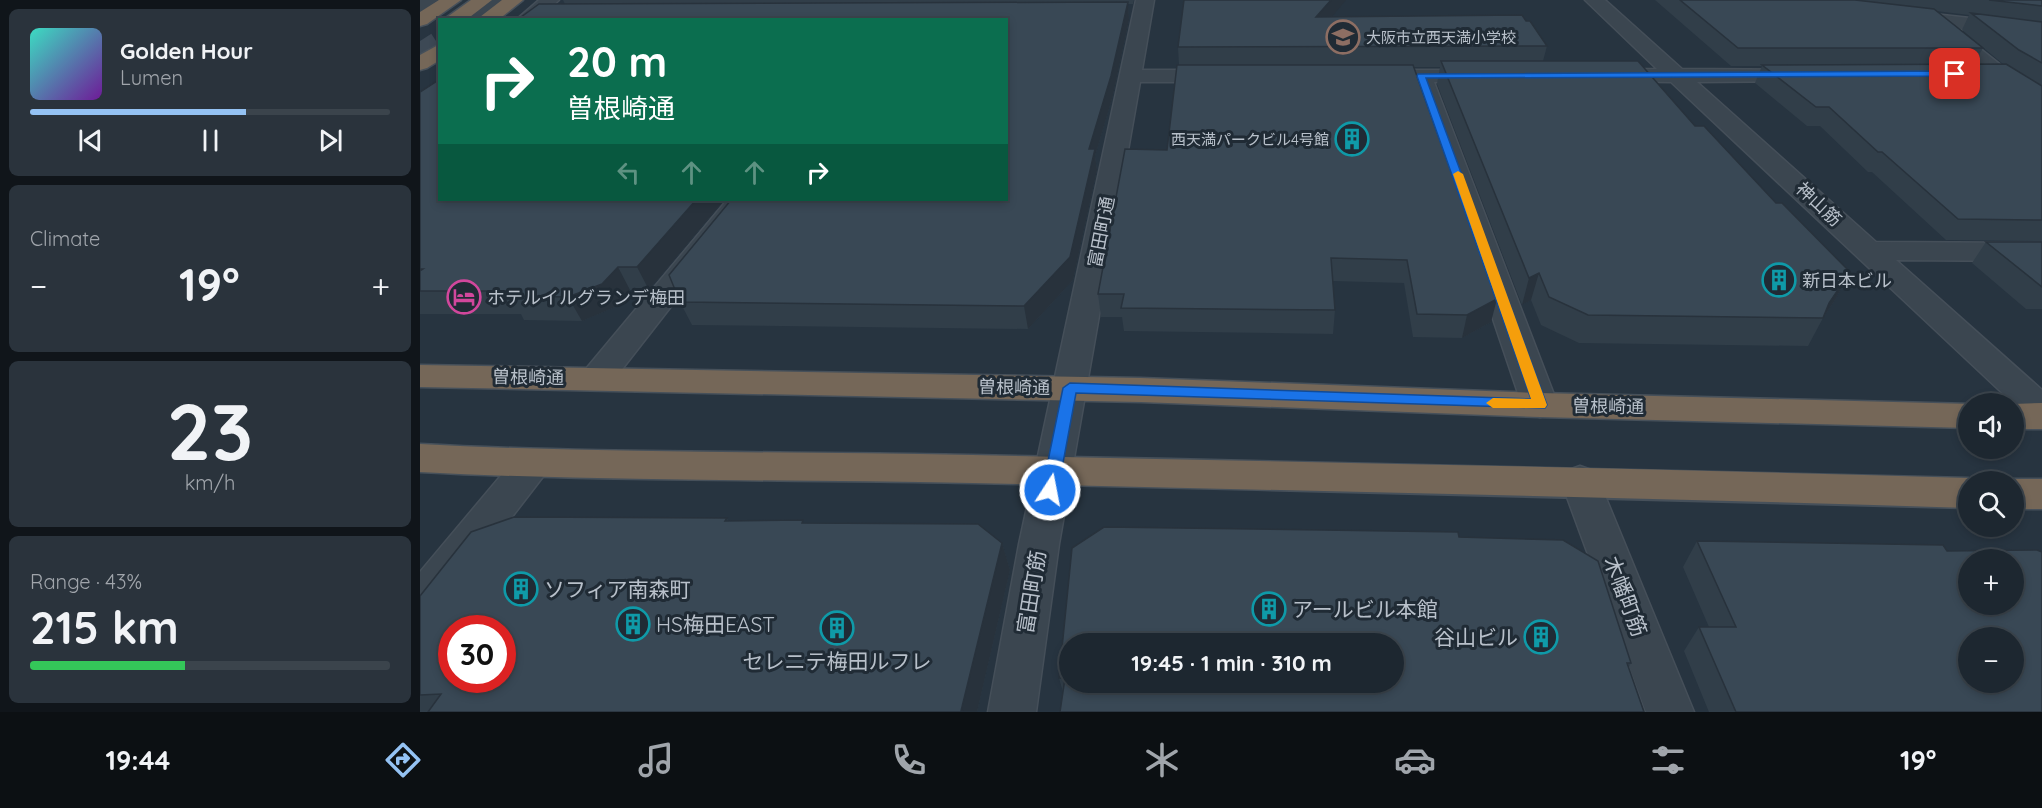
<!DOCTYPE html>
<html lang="en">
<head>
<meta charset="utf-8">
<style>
	body { margin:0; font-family:Quicksand,"Noto Sans JP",sans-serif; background:#2a333c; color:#f1f3f6; height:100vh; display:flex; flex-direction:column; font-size:22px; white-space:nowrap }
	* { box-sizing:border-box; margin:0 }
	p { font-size:20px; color:#a0a5ab }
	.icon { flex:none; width:33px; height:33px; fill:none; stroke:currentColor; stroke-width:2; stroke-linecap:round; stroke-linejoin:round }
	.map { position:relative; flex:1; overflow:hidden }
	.sheet { display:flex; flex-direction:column; gap:9px; padding:9px; background:#10151a; width:420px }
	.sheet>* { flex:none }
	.hud { position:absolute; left:18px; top:18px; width:570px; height:183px; border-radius:0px; box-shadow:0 3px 9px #0003,0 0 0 2px #3b444c; background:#0b6e4f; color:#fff; overflow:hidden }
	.controls { position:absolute; left:1538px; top:393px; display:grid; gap:12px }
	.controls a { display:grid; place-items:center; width:66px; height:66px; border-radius:50%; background:#1d2730; box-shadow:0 3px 9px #0003,0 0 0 2px #3b444c; font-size:30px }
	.speed { position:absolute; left:18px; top:615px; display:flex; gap:12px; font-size:30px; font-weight:700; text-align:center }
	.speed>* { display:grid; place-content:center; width:78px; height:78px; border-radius:50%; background:#1d2730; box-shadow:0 3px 9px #0003,0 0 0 2px #3b444c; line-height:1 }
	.speed .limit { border:9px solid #d22; background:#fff; color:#111 }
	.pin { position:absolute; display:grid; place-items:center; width:51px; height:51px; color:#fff; margin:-26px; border-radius:12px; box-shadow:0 3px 9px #0006 }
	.me { position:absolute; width:66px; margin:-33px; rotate:11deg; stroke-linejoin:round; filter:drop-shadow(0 0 4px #0008) }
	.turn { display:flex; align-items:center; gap:21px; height:126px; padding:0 30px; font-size:27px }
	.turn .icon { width:78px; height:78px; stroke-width:2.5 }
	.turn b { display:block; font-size:42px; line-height:51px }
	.lanes { display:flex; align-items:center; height:57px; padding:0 30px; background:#0003; justify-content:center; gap:30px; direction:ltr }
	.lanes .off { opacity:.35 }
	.big { font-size:45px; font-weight:700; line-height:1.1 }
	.sheet .card { flex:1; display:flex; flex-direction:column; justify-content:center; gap:9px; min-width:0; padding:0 21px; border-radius:9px; background:#2a333c }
	.sheet .dial { align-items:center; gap:0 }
	.dial b { font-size:78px; line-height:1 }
	.song { display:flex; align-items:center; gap:18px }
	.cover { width:72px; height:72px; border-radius:9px; background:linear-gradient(135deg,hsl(170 70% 55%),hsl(280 70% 35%)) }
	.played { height:6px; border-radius:3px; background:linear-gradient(90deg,#94c2f3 60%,#3b444c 60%) }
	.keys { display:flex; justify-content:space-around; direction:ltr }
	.heat { display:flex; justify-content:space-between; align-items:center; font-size:33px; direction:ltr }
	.charge { height:9px; border-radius:4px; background:linear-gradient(90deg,#34c759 43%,#3b444c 0) }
	.trip { position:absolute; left:639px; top:633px; width:345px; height:60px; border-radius:30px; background:#1d2730; box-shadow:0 3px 9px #0003,0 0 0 2px #3b444c; font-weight:700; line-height:60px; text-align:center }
	.tabs { display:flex; height:96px; justify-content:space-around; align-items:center; background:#0c1013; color:#a0a5ab }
	.tabs .icon { width:42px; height:42px }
	.tabs .active { color:#94c2f3 }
	.tabs b { font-size:27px; color:#f1f3f6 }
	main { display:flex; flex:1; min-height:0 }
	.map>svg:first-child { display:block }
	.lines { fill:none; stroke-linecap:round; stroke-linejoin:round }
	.minor-tunnel { stroke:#3d4955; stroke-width:20; stroke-dasharray:20 10; stroke-linecap:butt }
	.minor-casing { stroke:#454f59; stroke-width:3 }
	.highway-casing { stroke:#46505a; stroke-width:3 }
	.minor { fill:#3b4650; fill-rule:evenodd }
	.highway { fill:#756758; fill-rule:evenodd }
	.wall { fill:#313e49; fill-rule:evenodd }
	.shaded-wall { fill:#28323c }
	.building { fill:#394855; stroke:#28323c; stroke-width:1.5; fill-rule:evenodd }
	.route { fill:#1a73e8; stroke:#114b97; stroke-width:1.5 }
	.slow { fill:#f59e0b }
	.labels { text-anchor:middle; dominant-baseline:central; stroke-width:6; stroke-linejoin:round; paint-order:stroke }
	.far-poi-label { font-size:15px; fill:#b8c0ca; stroke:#202b35; text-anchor:start }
	.street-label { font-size:18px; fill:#b8c0ca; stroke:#202b35 }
	.poi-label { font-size:18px; fill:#b8c0ca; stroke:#202b35; text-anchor:start }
	.near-poi-label { font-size:21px; fill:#b8c0ca; stroke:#202b35; text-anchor:start }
	.near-street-label { font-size:21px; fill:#b8c0ca; stroke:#202b35 }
</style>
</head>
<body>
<main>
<section class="sheet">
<div class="card">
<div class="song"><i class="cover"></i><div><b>Golden Hour</b><p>Lumen</p></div></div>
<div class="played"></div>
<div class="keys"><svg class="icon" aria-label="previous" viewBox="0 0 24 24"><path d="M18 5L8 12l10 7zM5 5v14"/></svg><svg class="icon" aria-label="pause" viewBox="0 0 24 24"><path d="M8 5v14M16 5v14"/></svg><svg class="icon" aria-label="next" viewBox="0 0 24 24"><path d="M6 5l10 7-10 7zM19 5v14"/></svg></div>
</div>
<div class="card"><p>Climate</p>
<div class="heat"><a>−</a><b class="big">19°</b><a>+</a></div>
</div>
<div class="card dial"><b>23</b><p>km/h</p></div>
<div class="card"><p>Range · 43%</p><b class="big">215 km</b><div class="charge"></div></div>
</section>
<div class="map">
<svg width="1622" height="712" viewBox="0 0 1622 712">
	<rect width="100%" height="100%" fill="#273440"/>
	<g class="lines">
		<path class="minor-tunnel" d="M 0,53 L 20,40"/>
		<g class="minor-casing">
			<path id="minor" d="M 0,0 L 19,0 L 6,10 L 0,12 Z
				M 68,0 L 89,0 L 64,20 L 42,20 Z
				M 119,0 L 139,0 L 117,20 L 96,20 Z
				M 716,0 L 734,0 L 722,70 L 799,70 L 807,71 L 810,76 L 807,81 L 799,82 L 720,82 L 639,544 L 616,712 L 568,712 L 599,544 Z
				M 1165,0 L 1185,0 L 1262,69 L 1389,70 L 1392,75 L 1389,80 L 1381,81 L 1277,82 L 1456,242 L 1622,243 L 1622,261 L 1476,260 L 1622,390 L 1622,422 L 1610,419 L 1251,82 L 1179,81 L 1176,76 L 1179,71 L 1187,70 L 1237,69 Z
				M 1486,11 L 1622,26 L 1622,38 L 1534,28 L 1587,70 L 1622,90 L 1622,106 L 1614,104 L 1573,78 L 1516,33 L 1513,29 L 1515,26 L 1479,21 L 1477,17 L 1479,13 Z
				M 953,70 L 1063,70 L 1071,71 L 1074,76 L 1071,81 L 1063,82 L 1014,82 L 1138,405 L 1132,414 L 1120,417 L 1108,414 L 1102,405 L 993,82 L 945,81 L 942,76 L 945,71 Z
				M 307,200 L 334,200 L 189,386 L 177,389 L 165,386 L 160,378 L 165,370 Z
				M 112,450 L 125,454 L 131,464 L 125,474 L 15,617 L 0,623 L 0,572 L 99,454 Z
				M 1160,466 L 1174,471 L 1179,481 L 1274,712 L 1226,712 L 1141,481 L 1146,471 Z"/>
		</g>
		<g class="highway-casing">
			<path id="highway" d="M 19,0 L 41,0 L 7,24 L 0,26 L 0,12 Z
				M 51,0 L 72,0 L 46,20 L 23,20 Z
				M 82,0 L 103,0 L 78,20 L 56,20 Z
				M 20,44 L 20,60 L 7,68 L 0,70 L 0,55 Z
				M 0,365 L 721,378 L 1120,393 L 1551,404 L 1548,404 L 1548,428 L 1120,417 L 721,402 L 0,387 Z
				M 1622,403 L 1622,429 L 1593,429 L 1593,404 Z
				M 0,444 C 184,454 368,451 552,455 C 884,462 1216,468 1548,478 L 1559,482 L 1548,482 L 1548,508 C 1216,497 884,491 552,483 C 368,479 184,482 0,472 Z
				M 1593,479 L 1622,479 L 1622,509 L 1593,509 L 1593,482 L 1585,482 Z"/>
		</g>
		<use href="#minor" class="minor"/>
		<use href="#highway" class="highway"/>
	</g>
	<path class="wall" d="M 143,0 L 714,0 L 713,4 L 708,4 L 709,20 L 693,95 L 675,156 L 677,170 L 653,280 L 608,329 L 272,325 L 260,302 L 586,200 L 145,4 Z
		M 1235,0 L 1622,0 L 1622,241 L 1526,240 L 1452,172 L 1448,172 L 1400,126 L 1387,126 L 1335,83 L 1342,66 L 1311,66 ZM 1516,11 L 1549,15 L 1542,30 L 1583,64 L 1554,64 L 1563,48 Z
		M 912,17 L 1106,21 L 1127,46 L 1123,61 L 1275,126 L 1430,272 L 1415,300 L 1403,318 L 1388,346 L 1159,343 L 1121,325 L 1111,300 L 1102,305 L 1017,84 L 1020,67 L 994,67 L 1071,322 L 1042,338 L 993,337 L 984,283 L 913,281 L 915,310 L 913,334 L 704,331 L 702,317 L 681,317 L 678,294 L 747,150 L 759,65 L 758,47 Z
		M 0,92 L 304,200 L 229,290 L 210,290 L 195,307 L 162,321 L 104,320 L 101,314 L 0,314 Z
		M 1566,242 L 1622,242 L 1622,309 L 1606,309 L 1552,263 Z
		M 307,518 L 308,521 L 384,523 L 582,543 L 590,570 L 557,712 L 0,712 L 0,596 Z
		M 1039,537 L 1211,663 L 1209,667 L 643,692 L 639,678 Z
		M 1277,541 L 1622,712 L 1289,712 L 1264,651 L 1279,627 L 1289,627 L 1263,567 Z"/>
	<path class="shaded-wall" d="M 911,0 L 926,0 L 895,37 L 896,17 Z
		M 708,2 L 709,20 L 693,95 L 675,156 L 677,170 L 653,280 L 608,329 L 604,306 L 669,149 Z
		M 276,200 L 304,200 L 229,290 L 217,267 Z
		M 198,267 L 210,290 L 195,307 L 162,321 L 148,297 Z
		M 1430,272 L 1415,300 L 1403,318 L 1409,303 Z
		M 1119,273 L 1111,300 L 1102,305 L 1109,278 Z
		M 1077,299 L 1071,322 L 1042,338 L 1047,315 Z
		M 582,543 L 590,570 L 557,712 L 541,712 L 541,711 Z"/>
	<path class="building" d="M 764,0 L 911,0 L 896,17 L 1102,15 L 1106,21 L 1110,21 L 1127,46 L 758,47 Z
		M 1260,0 L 1435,0 L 1514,9 L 1563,48 L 1318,48 Z
		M 1569,0 L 1622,0 L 1622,6 Z
		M 708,2 L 691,76 L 669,149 L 675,149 L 650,257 L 604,306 L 260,302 L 249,275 L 311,200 L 586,200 L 586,20 L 97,20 L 119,4 Z
		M 1551,13 L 1622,22 L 1622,63 L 1599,50 Z
		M 1021,61 L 1218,61 L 1275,126 L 1284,126 L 1356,203 L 1362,203 L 1430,272 L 1409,303 L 1403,318 L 1168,315 L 1129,297 L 1119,273 L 1109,278 Z
		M 1586,64 L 1622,86 L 1622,220 L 1538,219 L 1462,152 L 1458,152 L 1409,107 L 1396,107 L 1342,65 Z
		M 757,65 L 993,65 L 1077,299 L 1047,315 L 997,314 L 987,260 L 911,258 L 915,310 L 701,308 L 704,294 L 678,294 L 705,149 L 747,150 Z
		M 20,79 L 20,200 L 276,200 L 217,267 L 198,267 L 182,284 L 148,297 L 89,296 L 95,291 L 0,291 L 0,271 L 3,269 L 0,269 L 0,92 Z
		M 1566,242 L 1622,242 L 1622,287 Z
		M 94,517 L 307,518 L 305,521 L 383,520 L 382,523 L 558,524 L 582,543 L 541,711 L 543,711 L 543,712 L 8,712 L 21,694 L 0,695 L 0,596 L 51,532 ZM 32,628 L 82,628 L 82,680 L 32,680 Z
		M 684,527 L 1038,532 L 1039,537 L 1143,540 L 1178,561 L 1211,663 L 1207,663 L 1224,712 L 640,712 L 645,678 L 639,678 L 652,548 ZM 650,644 L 974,644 L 974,682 L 650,682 Z
		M 1277,541 L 1523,545 L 1527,551 L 1617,550 L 1622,552 L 1622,712 L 1316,712 L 1279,627 L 1316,627 ZM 1548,560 L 1593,560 L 1593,604 L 1548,604 ZM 1548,638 L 1593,638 L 1593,682 L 1548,682 Z"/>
	<path class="route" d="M 1535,71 L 1538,72 L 1538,76 L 1006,78 L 1127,405 L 1125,408 L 656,393 L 638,490 L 635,494 L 624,494 L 622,490 L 643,388 L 650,383 L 1111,399 L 997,76 L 998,74 Z"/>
	<path class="slow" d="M 1038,171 L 1043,174 L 1127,405 L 1125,408 L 1073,408 L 1066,403 L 1073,398 L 1111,399 L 1033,174 Z"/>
	<defs>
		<g id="school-ring" transform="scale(1.725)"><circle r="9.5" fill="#202b35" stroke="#8d6e63" stroke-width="1.5"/><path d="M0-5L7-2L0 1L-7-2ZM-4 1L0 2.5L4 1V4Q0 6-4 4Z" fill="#8d6e63"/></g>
		<g id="building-ring" transform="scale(1.725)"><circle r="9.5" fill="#202b35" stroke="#0f9aa8" stroke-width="1.5"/><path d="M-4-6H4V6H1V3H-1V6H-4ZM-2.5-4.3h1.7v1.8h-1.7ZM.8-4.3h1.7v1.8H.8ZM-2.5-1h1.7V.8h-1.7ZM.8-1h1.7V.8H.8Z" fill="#0f9aa8"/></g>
		<g id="hotel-ring" transform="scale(1.725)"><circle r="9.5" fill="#202b35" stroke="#d1479c" stroke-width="1.5"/><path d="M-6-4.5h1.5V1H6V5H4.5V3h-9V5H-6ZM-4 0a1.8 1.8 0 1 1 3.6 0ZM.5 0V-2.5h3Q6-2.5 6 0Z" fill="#d1479c"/></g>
	</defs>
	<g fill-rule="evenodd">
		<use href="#school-ring" x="923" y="37"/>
		<use href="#building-ring" x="932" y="139"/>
		<use href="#building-ring" x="1359" y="280"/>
		<use href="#hotel-ring" x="44" y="297"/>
		<use href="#building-ring" x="101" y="589"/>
		<use href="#building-ring" x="849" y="609"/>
		<use href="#building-ring" x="213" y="624"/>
		<use href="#building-ring" x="417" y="628"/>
		<use href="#building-ring" x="1121" y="637"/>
	</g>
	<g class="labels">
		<g class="far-poi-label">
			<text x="946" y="37">大阪市立西天満小学校</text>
			<text x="909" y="139" text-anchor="end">西天満パークビル4号館</text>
		</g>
		<g class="street-label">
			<text transform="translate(1399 204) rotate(43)">神山筋</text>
			<text transform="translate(681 232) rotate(-79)">富田町通</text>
			<text transform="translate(108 377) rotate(1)">曽根崎通</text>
			<text transform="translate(594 387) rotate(1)">曽根崎通</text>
			<text transform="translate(1188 406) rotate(1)">曽根崎通</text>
		</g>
		<g class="poi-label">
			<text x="1382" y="280">新日本ビル</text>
			<text x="67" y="297">ホテルイルグランデ梅田</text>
		</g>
		<g class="near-poi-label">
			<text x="124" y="589">ソフィア南森町</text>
			<text x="872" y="609">アールビル本館</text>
			<text x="236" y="624">HS梅田EAST</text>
			<text x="1098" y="637" text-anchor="end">谷山ビル</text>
			<text x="417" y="661" text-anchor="middle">セレニテ梅田ルフレ</text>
		</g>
		<g class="near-street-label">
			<text transform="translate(611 592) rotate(-81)">富田町筋</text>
			<text transform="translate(1206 596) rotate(69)">木幡町筋</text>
		</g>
	</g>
</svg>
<div class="controls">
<a><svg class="icon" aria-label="sound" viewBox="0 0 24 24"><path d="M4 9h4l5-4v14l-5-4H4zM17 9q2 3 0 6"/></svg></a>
<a><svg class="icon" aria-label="search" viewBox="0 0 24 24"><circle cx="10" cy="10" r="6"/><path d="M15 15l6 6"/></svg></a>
<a>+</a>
<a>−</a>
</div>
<div class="speed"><div class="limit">30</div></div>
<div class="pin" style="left:1535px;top:74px;background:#d93025"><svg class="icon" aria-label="arrive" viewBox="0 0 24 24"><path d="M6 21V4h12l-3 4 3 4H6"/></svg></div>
<svg class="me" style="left:630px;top:490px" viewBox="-20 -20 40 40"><circle r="17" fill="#1a73e8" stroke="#fff" stroke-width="3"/><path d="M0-11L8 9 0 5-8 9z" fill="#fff"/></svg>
<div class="trip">19:45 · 1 min · 310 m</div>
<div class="hud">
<div class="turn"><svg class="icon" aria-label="right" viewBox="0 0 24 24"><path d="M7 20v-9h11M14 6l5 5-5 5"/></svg><div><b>20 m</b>曽根崎通</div></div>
<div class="lanes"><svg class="icon off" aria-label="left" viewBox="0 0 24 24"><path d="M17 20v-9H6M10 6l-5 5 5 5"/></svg><svg class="icon off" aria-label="ahead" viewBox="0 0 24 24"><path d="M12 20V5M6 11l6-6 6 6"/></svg><svg class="icon off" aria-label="ahead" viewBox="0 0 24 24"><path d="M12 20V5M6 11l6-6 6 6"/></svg><svg class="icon" aria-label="right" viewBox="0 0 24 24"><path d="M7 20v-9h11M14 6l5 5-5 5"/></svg></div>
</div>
</div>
</main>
<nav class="tabs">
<b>19:44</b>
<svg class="icon active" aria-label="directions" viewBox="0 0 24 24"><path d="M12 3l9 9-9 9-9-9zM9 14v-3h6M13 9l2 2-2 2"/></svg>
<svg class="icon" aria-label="music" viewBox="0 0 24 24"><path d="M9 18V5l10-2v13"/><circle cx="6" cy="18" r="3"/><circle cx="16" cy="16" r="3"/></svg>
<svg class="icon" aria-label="phone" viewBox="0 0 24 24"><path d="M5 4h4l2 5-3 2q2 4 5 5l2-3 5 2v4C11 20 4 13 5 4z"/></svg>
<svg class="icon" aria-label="climate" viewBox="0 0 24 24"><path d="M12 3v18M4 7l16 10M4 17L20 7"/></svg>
<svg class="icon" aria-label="car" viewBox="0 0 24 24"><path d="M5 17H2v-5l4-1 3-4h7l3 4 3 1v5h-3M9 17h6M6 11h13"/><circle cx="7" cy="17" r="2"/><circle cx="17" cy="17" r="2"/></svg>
<svg class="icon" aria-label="filters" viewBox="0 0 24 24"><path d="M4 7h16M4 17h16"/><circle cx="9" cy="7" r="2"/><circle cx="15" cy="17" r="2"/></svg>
<b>19°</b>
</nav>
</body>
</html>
